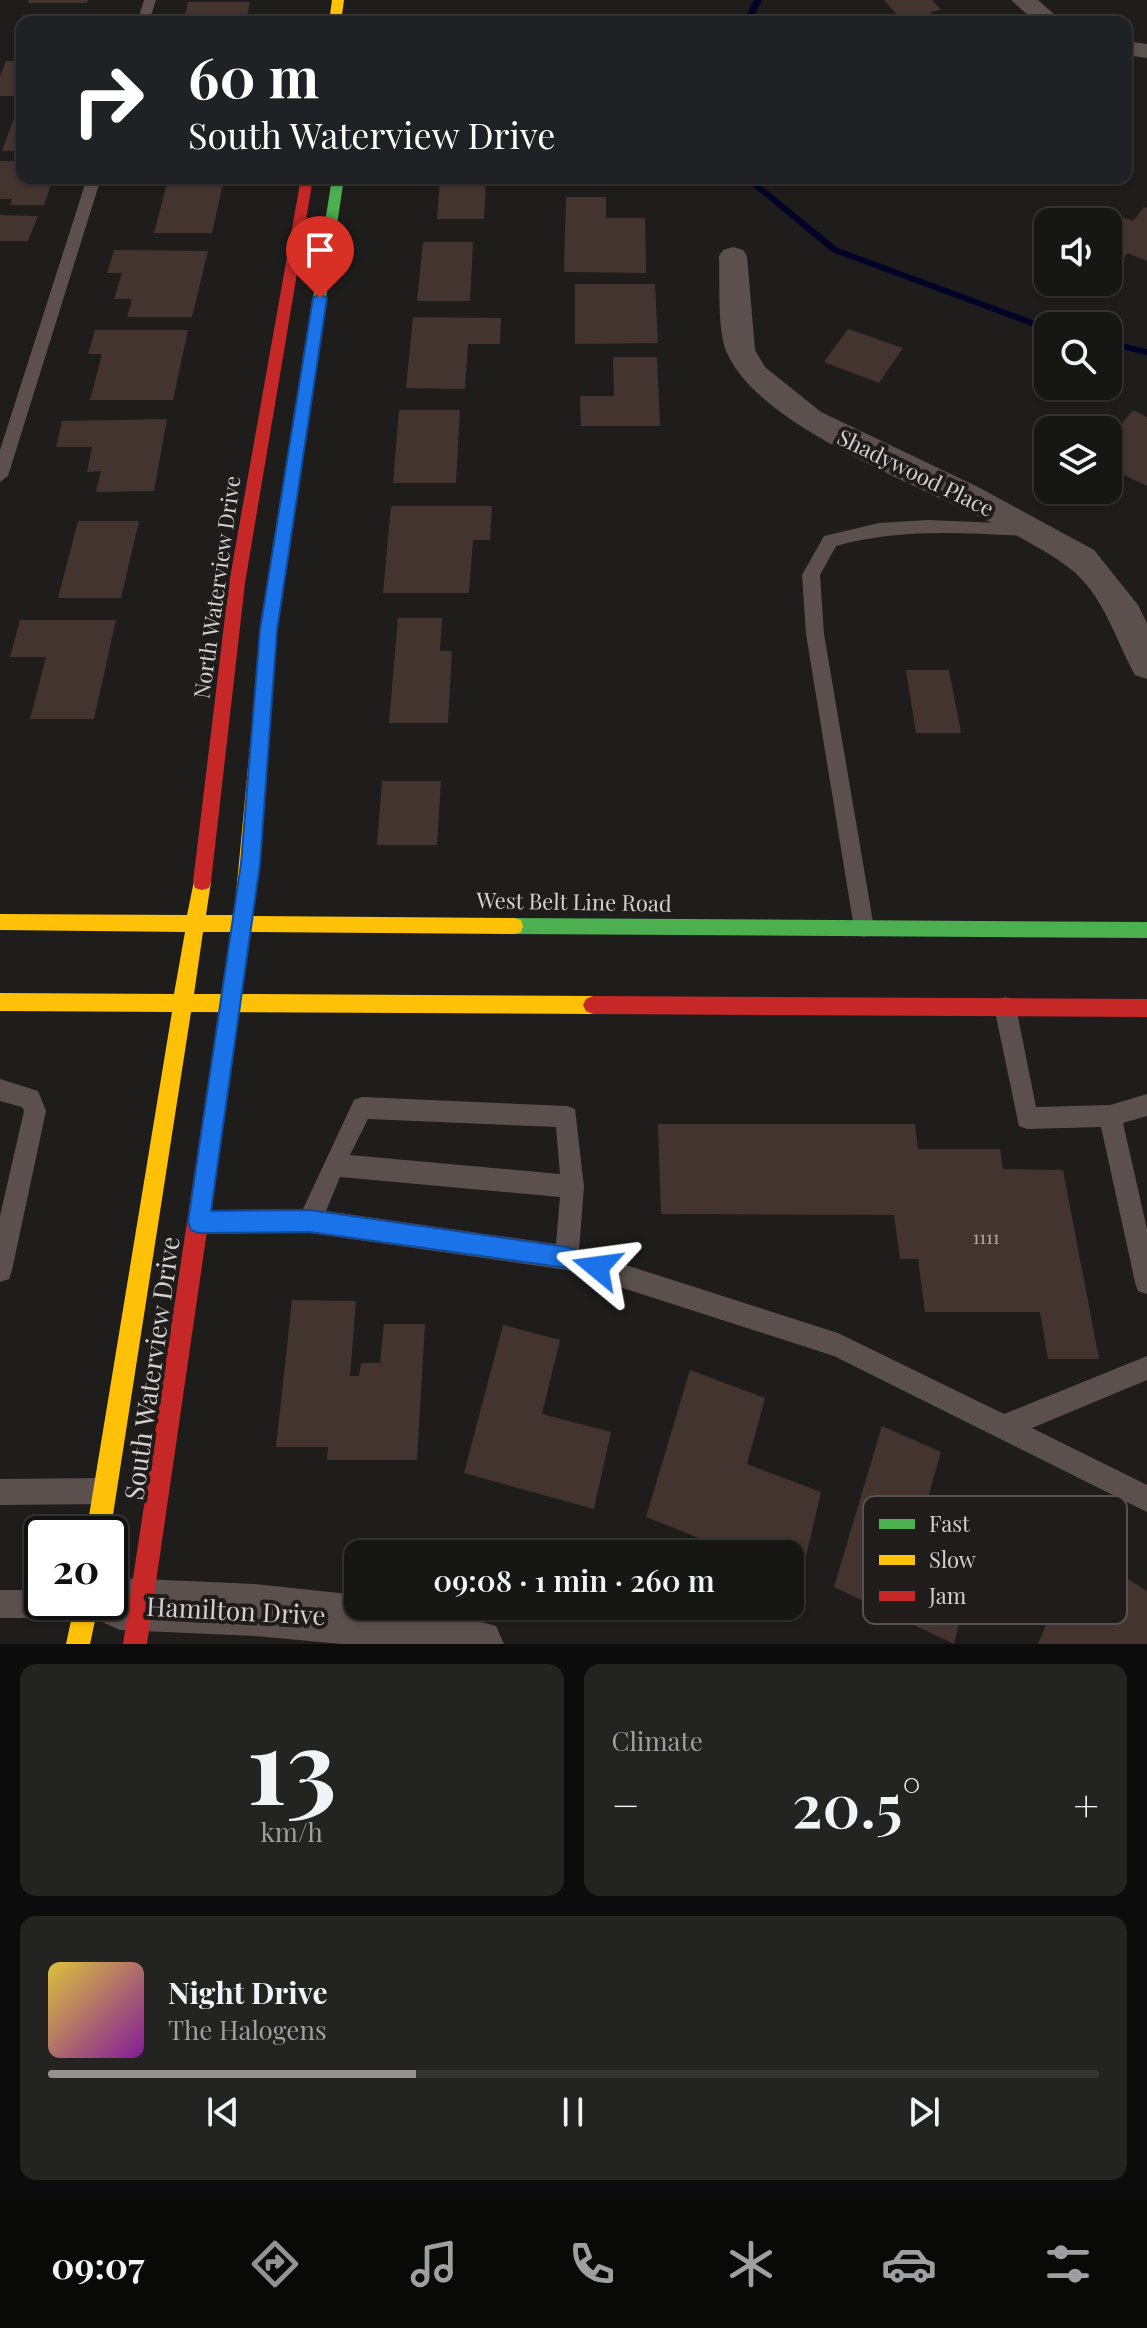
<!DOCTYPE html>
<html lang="en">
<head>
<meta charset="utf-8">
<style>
	body { margin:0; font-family:"Playfair Display",serif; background:#232322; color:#f1f3f6; height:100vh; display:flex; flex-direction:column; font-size:30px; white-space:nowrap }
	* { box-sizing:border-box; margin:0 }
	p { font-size:26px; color:#9e9fa0 }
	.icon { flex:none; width:44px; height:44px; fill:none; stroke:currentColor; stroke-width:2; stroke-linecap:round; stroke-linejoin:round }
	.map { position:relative; height:1644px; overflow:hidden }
	.side { display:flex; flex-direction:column; gap:20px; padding:20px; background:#0c0c0c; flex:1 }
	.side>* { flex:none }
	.banner { position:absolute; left:16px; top:16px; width:1116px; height:168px; border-radius:16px; box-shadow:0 2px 6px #0004,0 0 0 2px #353534; background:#202124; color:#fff; overflow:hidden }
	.fabs { position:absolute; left:1034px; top:208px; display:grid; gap:16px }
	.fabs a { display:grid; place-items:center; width:88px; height:88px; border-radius:16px; background:#161615; box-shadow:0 2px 6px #0004,0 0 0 2px #353534; font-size:40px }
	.speed { position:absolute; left:24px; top:1516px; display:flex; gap:16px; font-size:40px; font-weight:700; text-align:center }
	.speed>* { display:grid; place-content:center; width:104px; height:104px; border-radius:50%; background:#161615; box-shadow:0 2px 6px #0004,0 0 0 2px #353534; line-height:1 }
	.speed .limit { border:4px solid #111; border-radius:12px; background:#fff; color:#111 }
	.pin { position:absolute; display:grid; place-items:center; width:68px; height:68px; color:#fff; margin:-82px -34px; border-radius:50% 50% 50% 0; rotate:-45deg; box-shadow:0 0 8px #0007 }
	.pin .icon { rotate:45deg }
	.me { position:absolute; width:88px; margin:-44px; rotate:286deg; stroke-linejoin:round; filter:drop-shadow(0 0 6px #0008) }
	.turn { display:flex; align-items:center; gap:28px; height:168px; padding:0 40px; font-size:36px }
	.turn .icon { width:104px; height:104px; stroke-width:2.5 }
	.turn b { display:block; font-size:56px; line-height:68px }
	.big { font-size:60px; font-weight:600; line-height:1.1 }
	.side .widget { flex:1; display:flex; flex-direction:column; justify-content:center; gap:12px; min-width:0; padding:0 28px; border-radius:16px; background:#232322 }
	.side .dial { align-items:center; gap:0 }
	.dial b { font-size:104px; line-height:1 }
	.song { display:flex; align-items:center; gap:24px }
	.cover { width:96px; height:96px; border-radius:12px; background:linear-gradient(135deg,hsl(50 70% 55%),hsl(290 70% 35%)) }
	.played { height:8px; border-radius:4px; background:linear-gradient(90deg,#949191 35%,#353534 35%) }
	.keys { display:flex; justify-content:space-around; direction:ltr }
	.heat { display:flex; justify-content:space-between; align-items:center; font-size:44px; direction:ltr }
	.side .tiles { flex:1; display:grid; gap:20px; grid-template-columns:1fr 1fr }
	.widget:last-child { grid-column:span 2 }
	.trip { position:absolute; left:344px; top:1540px; width:460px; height:80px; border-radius:16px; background:#161615; box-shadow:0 2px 6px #0004,0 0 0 2px #353534; font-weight:600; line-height:80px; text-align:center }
	.dock { display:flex; height:128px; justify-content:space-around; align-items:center; background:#090908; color:#9e9fa0 }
	.dock .icon { width:56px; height:56px }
	.dock .on { color:#949191 }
	.dock b { font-size:36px; color:#f1f3f6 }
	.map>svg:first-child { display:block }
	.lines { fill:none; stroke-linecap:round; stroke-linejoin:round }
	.stream { fill:#030328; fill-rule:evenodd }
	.building { fill:#44342f }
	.lane { fill:#5b504e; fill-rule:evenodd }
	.street { fill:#5b504e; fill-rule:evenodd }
	.fast { fill:#4caf50; fill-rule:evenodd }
	.slow { fill:#ffc107; fill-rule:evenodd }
	.jam { fill:#c62828; fill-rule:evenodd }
	.route { fill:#1a73e8; stroke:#114b97; stroke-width:2 }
	.labels { text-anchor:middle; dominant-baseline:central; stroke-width:8; stroke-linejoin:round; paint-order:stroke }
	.number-label { font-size:18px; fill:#afa9a8 }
	.street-label { font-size:22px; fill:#d3d0d0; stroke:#1f1c1b }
	.near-street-label { font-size:26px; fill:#d3d0d0; stroke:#1f1c1b }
	.key { fill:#1f1c1b; stroke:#555251; stroke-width:2 }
	.key-label { font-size:22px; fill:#d3d0d0 }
</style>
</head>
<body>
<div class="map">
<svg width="1147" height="1644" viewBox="0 0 1147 1644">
	<rect width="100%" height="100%" fill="#1e1d1c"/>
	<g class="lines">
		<path class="stream" d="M 754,0 L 762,0 L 751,22 L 743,22 Z
			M 743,178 L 752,178 L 838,248 L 1049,326 L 1048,332 L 832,252 Z
			M 1108,340 L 1147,349 L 1147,355 L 1108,346 Z"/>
	</g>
	<path class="building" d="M 29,0 L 88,0 L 87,3 L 28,3 Z
		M 884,0 L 932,0 L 941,10 L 930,12 L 938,22 L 903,22 Z
		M 188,2 L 250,2 L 246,22 L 183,22 Z
		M 23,15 L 90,15 L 88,22 L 22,22 L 22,32 L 17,32 Z
		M 6,61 L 22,61 L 22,96 L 0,96 L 0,76 Z
		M 13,121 L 22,121 L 22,151 L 2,151 Z
		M 0,161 L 22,161 L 22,178 L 53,178 L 44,205 L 10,205 L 12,199 L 0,199 Z
		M 440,178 L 486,178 L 484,219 L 437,219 Z
		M 167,183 L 223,183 L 212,233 L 154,233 Z
		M 566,197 L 606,197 L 606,218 L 645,218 L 646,273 L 564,272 Z
		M 1144,207 L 1147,208 L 1147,261 L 1128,253 L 1122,260 L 1108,254 L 1108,221 L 1114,214 L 1133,221 Z
		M 0,215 L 38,216 L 28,241 L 0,241 Z
		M 423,242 L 473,242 L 470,301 L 417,301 Z
		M 114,250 L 208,251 L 192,317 L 127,317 L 132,299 L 114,299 L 122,273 L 107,273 Z
		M 575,284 L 655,284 L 658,343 L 575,344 Z
		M 413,317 L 501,318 L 500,344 L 468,344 L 465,389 L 406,388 Z
		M 848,329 L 903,348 L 879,383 L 824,362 Z
		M 95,330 L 188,330 L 173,400 L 90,400 L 102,354 L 88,354 Z
		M 613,357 L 657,357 L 660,426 L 581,426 L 580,396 L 614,396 Z
		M 399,410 L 460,410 L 456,483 L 393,483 Z
		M 1133,410 L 1147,417 L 1147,486 L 1108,467 L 1108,440 Z
		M 167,419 L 154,491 L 96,492 L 101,471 L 87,472 L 92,447 L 56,447 L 62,421 Z
		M 391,506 L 492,506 L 490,540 L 473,540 L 469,593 L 383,593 Z
		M 78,521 L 139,521 L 121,598 L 58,598 Z
		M 398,618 L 442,618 L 440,651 L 452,651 L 448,723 L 389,723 Z
		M 20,620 L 116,620 L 94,719 L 30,719 L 46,657 L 10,657 Z
		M 906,670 L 949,670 L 961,733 L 916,733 Z
		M 382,781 L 441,781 L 437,845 L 377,845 Z
		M 658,1124 L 915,1124 L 918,1149 L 1000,1149 L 1003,1169 L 1063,1170 L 1099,1359 L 1048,1359 L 1040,1312 L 925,1312 L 918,1259 L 900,1259 L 894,1215 L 661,1214 Z
		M 292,1300 L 356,1301 L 350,1376 L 359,1376 L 361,1363 L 380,1363 L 384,1324 L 425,1324 L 417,1460 L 327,1460 L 328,1447 L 276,1447 Z
		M 503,1325 L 560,1340 L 542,1414 L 611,1432 L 594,1509 L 464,1473 Z
		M 690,1370 L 765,1398 L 747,1464 L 821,1492 L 801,1578 L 790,1574 L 790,1554 L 739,1554 L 646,1517 Z
		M 882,1426 L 941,1452 L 920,1526 L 977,1552 L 954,1644 L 834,1587 Z
		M 1078,1547 L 1147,1591 L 1147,1644 L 1038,1644 Z"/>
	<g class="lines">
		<path class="lane" d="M 144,0 L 156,0 L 149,22 L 137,22 Z
			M 87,178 L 101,178 L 8,476 L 0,482 L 0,450 Z
			M 928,520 L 1027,524 L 1036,530 L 1027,536 C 963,533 899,528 836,546 L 820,575 L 824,634 L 874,928 L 871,935 L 864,937 L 857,935 L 854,928 L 806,634 L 802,575 L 824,536 L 879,523 Z
			M 1005,997 L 1013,1000 L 1016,1007 L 1036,1107 L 1110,1105 L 1147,1094 L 1147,1116 L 1123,1123 L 1147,1229 L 1147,1294 L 1138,1291 L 1135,1282 L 1101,1127 L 1027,1129 L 1019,1126 L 994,1007 L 997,1000 Z
			M 0,1079 L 38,1091 L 46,1111 L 12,1270 L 9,1279 L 0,1282 L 0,1216 L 24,1111 L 22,1107 L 0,1101 Z
			M 362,1097 L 567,1106 L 575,1109 L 584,1187 L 579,1250 L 838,1333 L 1004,1414 L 1147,1356 L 1147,1380 L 1032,1428 L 1147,1485 L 1147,1512 L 834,1356 L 567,1270 L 310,1233 L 200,1234 L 192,1230 L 188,1222 L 192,1214 L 200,1210 L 303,1209 L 354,1100 ZM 368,1119 L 556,1127 L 560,1174 L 350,1155 ZM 340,1177 L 560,1197 L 556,1244 L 326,1211 Z
			M 104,1478 L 113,1482 L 117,1491 L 113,1500 L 104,1504 L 0,1505 L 0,1479 Z
			M 0,1590 L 42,1590 L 42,1602 L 98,1604 L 94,1614 L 84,1618 L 0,1618 Z"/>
		<path class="street" d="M 1011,0 L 1038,0 L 1063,22 L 1036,22 Z
			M 1126,41 L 1147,44 L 1147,58 L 1126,55 Z
			M 733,247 L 743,250 L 747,256 L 755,350 L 765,367 L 821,412 L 980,488 L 1094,550 L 1138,605 L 1147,623 L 1147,679 L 1135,675 C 1115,639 1103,593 1068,567 C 983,503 768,444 727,353 C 717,332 720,281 719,256 L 723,250 Z
			M 120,1578 L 255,1584 L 358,1595 L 358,1606 L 425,1606 L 496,1626 L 504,1644 L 342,1644 L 255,1636 L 120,1630 L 102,1622 L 94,1604 L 110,1602 L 110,1582 Z"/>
		<path class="fast" d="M 332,178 L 344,178 L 309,412 L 302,417 L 295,412 Z
			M 514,918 L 1147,922 L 1147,938 L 514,934 L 507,932 L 505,926 L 507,920 Z"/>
		<path class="slow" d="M 332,0 L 344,0 L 341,22 L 329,22 Z
			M 302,407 L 309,412 L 277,630 L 253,916 L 514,918 L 521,920 L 523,926 L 521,932 L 514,934 L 250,932 L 241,994 L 593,996 L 600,999 L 603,1005 L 600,1011 L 593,1014 L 191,1012 L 110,1534 L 86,1534 L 172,1012 L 0,1011 L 0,993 L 174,994 L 185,932 L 0,930 L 0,914 L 187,915 L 195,876 L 202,874 L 209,876 L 211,882 L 206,915 L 234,915 L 261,630 L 295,412 ZM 203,932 L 232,932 L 222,994 L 194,994 Z
			M 75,1602 L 99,1602 L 90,1644 L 66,1644 Z"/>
		<path class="jam" d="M 301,178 L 313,178 L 245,583 L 211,882 L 209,888 L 202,890 L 195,888 L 193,882 L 229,583 Z
			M 230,995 L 237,998 L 240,1004 L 147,1644 L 123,1644 L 220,1004 L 223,998 Z
			M 593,996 L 1147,999 L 1147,1017 L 593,1014 L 586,1011 L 583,1005 L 586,999 Z"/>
	</g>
	<path class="route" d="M 320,294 L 327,298 L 277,630 L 260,864 L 211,1211 L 310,1210 L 567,1247 L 605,1260 L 608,1267 L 605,1275 L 597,1278 L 567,1268 L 310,1232 L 198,1233 L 191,1230 L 188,1222 L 241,864 L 260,630 L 313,298 Z"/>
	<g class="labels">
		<g class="number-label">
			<text x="986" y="1237">1111</text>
		</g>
		<g class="street-label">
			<text transform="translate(916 472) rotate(26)">Shadywood Place</text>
			<text transform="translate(216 587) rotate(-82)">North Waterview Drive</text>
			<text transform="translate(574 901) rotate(1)">West Belt Line Road</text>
		</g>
		<g class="near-street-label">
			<text transform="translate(151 1368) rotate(-82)">South Waterview Drive</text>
			<text transform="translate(236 1610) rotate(3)">Hamilton Drive</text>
		</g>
	</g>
	<rect x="863" y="1496" width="264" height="128" rx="12" class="key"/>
	<rect x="879" y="1519" width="36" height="10" fill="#4caf50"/>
	<rect x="879" y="1555" width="36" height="10" fill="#ffc107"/>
	<rect x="879" y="1591" width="36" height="10" fill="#c62828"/>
	<g class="key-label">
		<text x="929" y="1532">Fast</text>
		<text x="929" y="1568">Slow</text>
		<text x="929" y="1604">Jam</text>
	</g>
</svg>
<div class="fabs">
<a><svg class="icon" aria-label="sound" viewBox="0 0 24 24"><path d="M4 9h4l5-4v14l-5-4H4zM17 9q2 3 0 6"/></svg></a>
<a><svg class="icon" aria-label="search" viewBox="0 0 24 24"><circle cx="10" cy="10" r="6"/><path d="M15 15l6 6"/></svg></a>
<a><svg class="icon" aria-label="layers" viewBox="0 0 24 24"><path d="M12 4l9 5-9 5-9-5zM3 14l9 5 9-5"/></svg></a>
</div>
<div class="speed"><div class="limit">20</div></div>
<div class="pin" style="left:320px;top:298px;background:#d93025"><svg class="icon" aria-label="arrive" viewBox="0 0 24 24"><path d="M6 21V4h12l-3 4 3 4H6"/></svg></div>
<svg class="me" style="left:597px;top:1267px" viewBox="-20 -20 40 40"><path d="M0-17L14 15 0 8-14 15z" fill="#1a73e8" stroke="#fff" stroke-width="4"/></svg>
<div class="trip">09:08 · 1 min · 260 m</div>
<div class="banner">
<div class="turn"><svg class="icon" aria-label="right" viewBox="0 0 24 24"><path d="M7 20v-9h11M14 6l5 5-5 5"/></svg><div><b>60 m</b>South Waterview Drive</div></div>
</div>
</div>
<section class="side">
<div class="tiles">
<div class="widget dial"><b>13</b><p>km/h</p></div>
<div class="widget"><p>Climate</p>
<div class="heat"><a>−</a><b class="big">20.5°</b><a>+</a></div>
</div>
<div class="widget">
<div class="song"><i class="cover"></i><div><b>Night Drive</b><p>The Halogens</p></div></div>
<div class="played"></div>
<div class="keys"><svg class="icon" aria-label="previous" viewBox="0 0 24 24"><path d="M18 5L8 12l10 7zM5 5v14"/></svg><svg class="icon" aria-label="pause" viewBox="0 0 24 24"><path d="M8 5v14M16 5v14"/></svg><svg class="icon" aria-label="next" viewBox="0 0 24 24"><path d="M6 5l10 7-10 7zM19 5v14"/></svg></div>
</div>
</div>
</section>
<nav class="dock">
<b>09:07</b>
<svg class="icon on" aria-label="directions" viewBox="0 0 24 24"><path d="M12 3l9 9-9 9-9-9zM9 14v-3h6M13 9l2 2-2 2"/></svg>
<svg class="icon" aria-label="music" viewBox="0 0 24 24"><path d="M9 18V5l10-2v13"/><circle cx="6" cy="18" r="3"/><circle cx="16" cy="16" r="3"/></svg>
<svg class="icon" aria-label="phone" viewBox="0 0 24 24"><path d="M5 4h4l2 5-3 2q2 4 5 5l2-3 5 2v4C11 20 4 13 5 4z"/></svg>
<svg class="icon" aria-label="climate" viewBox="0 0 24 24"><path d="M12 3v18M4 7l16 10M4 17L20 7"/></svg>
<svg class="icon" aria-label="car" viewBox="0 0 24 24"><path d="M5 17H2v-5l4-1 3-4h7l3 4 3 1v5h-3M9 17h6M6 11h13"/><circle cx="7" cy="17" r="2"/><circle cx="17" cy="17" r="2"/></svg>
<svg class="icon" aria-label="filters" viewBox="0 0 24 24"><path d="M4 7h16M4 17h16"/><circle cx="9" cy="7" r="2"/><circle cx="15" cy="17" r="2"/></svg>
</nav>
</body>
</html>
